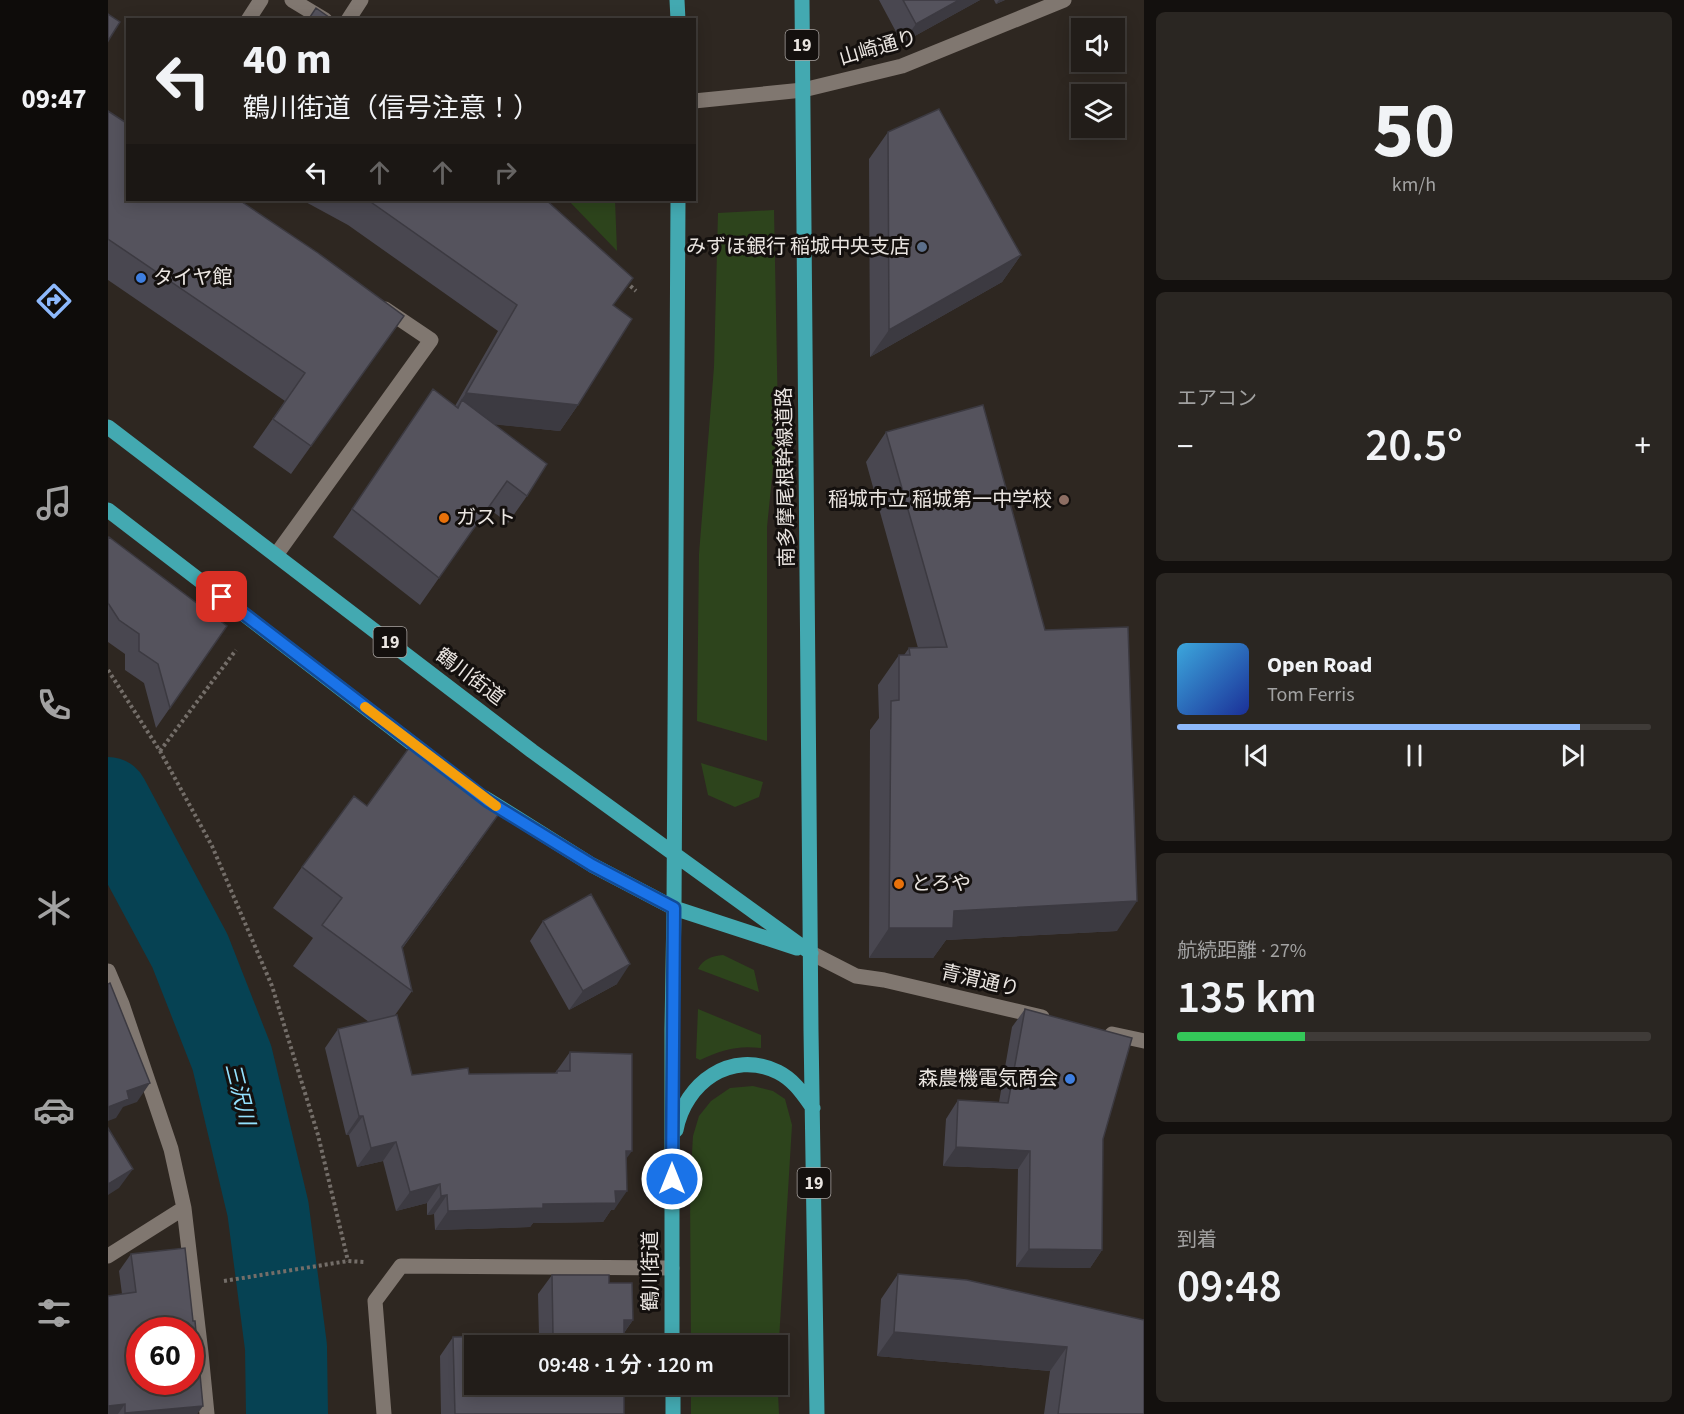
<!DOCTYPE html>
<html lang="ja">
<head>
<meta charset="utf-8">
<style>
	body { margin:0; font-family:"Source Sans 3","Noto Sans JP",sans-serif; background:#2a2622; color:#f1f3f6; height:100vh; display:flex; flex-direction:column; font-size:22px; white-space:nowrap }
	* { box-sizing:border-box; margin:0 }
	p { font-size:20px; color:#a2a2a2 }
	.icon { flex:none; width:33px; height:33px; fill:none; stroke:currentColor; stroke-width:2; stroke-linecap:round; stroke-linejoin:round }
	.map { position:relative; flex:1; overflow:hidden }
	.sheet { display:flex; flex-direction:column; gap:12px; padding:12px; background:#13100e; width:540px }
	.sheet>* { flex:none }
	.guide { position:absolute; left:18px; top:18px; width:570px; height:183px; border-radius:0px; box-shadow:0 3px 15px #0003,0 0 0 2px #3f3b38; background:#221d19; color:#f1f3f6; overflow:hidden }
	.fabs { position:absolute; left:963px; top:18px; display:grid; gap:12px }
	.fabs a { display:grid; place-items:center; width:54px; height:54px; border-radius:0px; background:#221d19; box-shadow:0 3px 15px #0003,0 0 0 2px #3f3b38; font-size:30px }
	.speed { position:absolute; left:18px; top:1317px; display:flex; gap:12px; font-size:30px; font-weight:700; text-align:center }
	.speed>* { display:grid; place-content:center; width:78px; height:78px; border-radius:50%; background:#221d19; box-shadow:0 3px 15px #0003,0 0 0 2px #3f3b38; line-height:1 }
	.speed .limit { border:9px solid #d22; background:#fff; color:#111 }
	.pin { position:absolute; display:grid; place-items:center; width:51px; height:51px; color:#fff; margin:-26px; border-radius:12px; box-shadow:0 3px 9px #0006 }
	.me { position:absolute; width:66px; margin:-33px; rotate:0deg; stroke-linejoin:round; filter:drop-shadow(0 0 4px #0008) }
	.turn { display:flex; align-items:center; gap:21px; height:126px; padding:0 18px; font-size:27px }
	.turn .icon { width:78px; height:78px; stroke-width:2.5 }
	.turn b { display:block; font-size:42px; line-height:51px }
	.lanes { display:flex; align-items:center; height:57px; padding:0 18px; background:#0003; justify-content:center; gap:30px; direction:ltr }
	.lanes .off { opacity:.35 }
	.big { font-size:45px; font-weight:600; line-height:1.1 }
	.sheet .tile { flex:1; display:flex; flex-direction:column; justify-content:center; gap:9px; min-width:0; padding:0 21px; border-radius:9px; background:#2a2622 }
	.sheet .dial { align-items:center; gap:0 }
	.dial b { font-size:78px; line-height:1 }
	.song { display:flex; align-items:center; gap:18px }
	.cover { width:72px; height:72px; border-radius:9px; background:linear-gradient(135deg,hsl(200 70% 55%),hsl(230 70% 35%)) }
	.played { height:6px; border-radius:3px; background:linear-gradient(90deg,#8db9fc 85%,#3f3b38 85%) }
	.keys { display:flex; justify-content:space-around; direction:ltr }
	.heat { display:flex; justify-content:space-between; align-items:center; font-size:33px; direction:ltr }
	.charge { height:9px; border-radius:4px; background:linear-gradient(90deg,#34c759 27%,#3f3b38 0) }
	.trip { position:absolute; left:356px; top:1335px; width:324px; height:60px; border-radius:0px; background:#221d19; box-shadow:0 3px 15px #0003,0 0 0 2px #3f3b38; font-weight:600; line-height:60px; text-align:center }
	main { display:flex; flex:1; min-height:0 }
	.menu { display:flex; flex-direction:column; width:108px; justify-content:space-around; align-items:center; background:#0e0c0a; color:#a2a2a2 }
	.menu .icon { width:42px; height:42px }
	.menu .active { color:#8db9fc }
	.menu b { font-size:27px; color:#f1f3f6 }
	.map>svg:first-child { display:block }
	.green { fill:#2d441c }
	.lines { fill:none; stroke-linecap:round; stroke-linejoin:round }
	.river { stroke:#064253; stroke-width:82 }
	.path { stroke:#746e69; stroke-width:4; stroke-dasharray:3 3; stroke-linecap:butt }
	.service { stroke:#807770; stroke-width:15 }
	.minor { stroke:#807770; stroke-width:15 }
	.tertiary { stroke:#807770; stroke-width:15 }
	.primary { stroke:#43a9b1; stroke-width:15 }
	.wall { fill:#494750 }
	.shaded-wall { fill:#3c3a41 }
	.building { fill:#55535d; stroke:#3c3a41; stroke-width:1.5; fill-rule:evenodd }
	.route-casing { stroke:#114b97; stroke-width:15 }
	.route { stroke:#1a73e8; stroke-width:10 }
	.slow { stroke:#f59e0b; stroke-width:10 }
	.service-dot { fill:#5c6f8a; stroke:#14100e; stroke-width:2 }
	.shop-dot { fill:#3f7fe0; stroke:#14100e; stroke-width:2 }
	.education-dot { fill:#8d6e63; stroke:#14100e; stroke-width:2 }
	.food-dot { fill:#e8710a; stroke:#14100e; stroke-width:2 }
	.labels { text-anchor:middle; dominant-baseline:central; stroke-width:6; stroke-linejoin:round; paint-order:stroke }
	.shield { fill:#14100e; stroke:#aaa5a2; stroke-width:1.5 }
	.shield-label { font-size:18px; font-weight:bold; fill:#eae5e1 }
	.street-label { font-size:20px; fill:#eae5e1; stroke:#14100e }
	.poi-label { font-size:20px; fill:#eae5e1; stroke:#14100e; text-anchor:end }
	.water-label { font-size:21px; font-style:italic; fill:#94e2ff; stroke:#14100e }
</style>
</head>
<body>
<main>
<nav class="menu">
<b>09:47</b>
<svg class="icon active" aria-label="directions" viewBox="0 0 24 24"><path d="M12 3l9 9-9 9-9-9zM9 14v-3h6M13 9l2 2-2 2"/></svg>
<svg class="icon" aria-label="music" viewBox="0 0 24 24"><path d="M9 18V5l10-2v13"/><circle cx="6" cy="18" r="3"/><circle cx="16" cy="16" r="3"/></svg>
<svg class="icon" aria-label="phone" viewBox="0 0 24 24"><path d="M5 4h4l2 5-3 2q2 4 5 5l2-3 5 2v4C11 20 4 13 5 4z"/></svg>
<svg class="icon" aria-label="climate" viewBox="0 0 24 24"><path d="M12 3v18M4 7l16 10M4 17L20 7"/></svg>
<svg class="icon" aria-label="car" viewBox="0 0 24 24"><path d="M5 17H2v-5l4-1 3-4h7l3 4 3 1v5h-3M9 17h6M6 11h13"/><circle cx="7" cy="17" r="2"/><circle cx="17" cy="17" r="2"/></svg>
<svg class="icon" aria-label="filters" viewBox="0 0 24 24"><path d="M4 7h16M4 17h16"/><circle cx="9" cy="7" r="2"/><circle cx="15" cy="17" r="2"/></svg>
</nav>
<div class="map">
<svg width="1036" height="1414" viewBox="0 0 1036 1414">
	<rect width="100%" height="100%" fill="#2e2721"/>
	<path class="green" d="M 460,200 L 507,200 L 509,251 Z
		M 666,210 L 670,419 L 659,527 L 659,741 L 589,721 L 591,554 L 606,367 L 610,213 Z
		M 593,763 L 655,782 L 651,797 L 627,807 L 600,795 Z
		M 615,955 L 646,970 L 651,992 L 590,969 C 595,959 604,956 615,955 Z
		M 590,1009 L 653,1035 L 653,1048 C 629,1045 613,1050 592,1060 L 588,1058 Z
		M 645,1086 L 665,1091 L 677,1099 L 684,1125 L 669,1373 L 671,1414 L 583,1414 L 583,1385 L 669,1384 L 669,1346 L 583,1345 L 582,1187 L 585,1136 L 591,1116 L 603,1101 L 622,1088 Z"/>
	<g class="lines">
		<path class="river" d="M 0,798 L 82,951 L 124,1058 L 160,1209 L 178,1347 L 179,1414"/>
		<path class="path" d="M 518,282 L 528,291
			M 0,670 L 52,751 L 104,846 L 164,986 L 210,1135 L 240,1261
			M 52,751 L 128,650
			M 116,1281 L 240,1261 L 256,1262"/>
		<path class="service" d="M 240,20 L 253,0"/>
		<path class="minor" d="M 140,20 L 153,0
			M 168,555 L 323,340 L 277,309
			M 703,953 L 748,976 L 776,980 L 934,1017
			M 0,971 L 14,1004 L 63,1149 L 76,1208 L 93,1353 L 99,1414
			M 1004,1034 L 1036,1041
			M 0,1256 L 76,1208
			M 276,1414 L 267,1301 L 293,1266 L 564,1268"/>
		<path class="tertiary" d="M 184,0 L 217,20
			M 586,101 L 695,90 L 794,66 L 956,0"/>
		<path class="primary" d="M 569,0 L 570,20
			M 694,0 L 703,1031 L 709,1414
			M 0,427 L 424,751 L 703,953
			M 0,510 L 319,755
			M 377,798 L 484,865 L 566,908 L 689,948
			M 568,1130 C 577,1083 623,1049 670,1072 C 686,1080 695,1094 705,1108
			M 564,1346 L 564,1029 L 566,908 L 570,200
			M 565,1384 L 565,1414"/>
	</g>
	<path class="wall" d="M 771,0 L 872,0 L 794,43 Z
		M 886,0 L 897,0 L 888,4 Z
		M 0,111 L 296,316 L 183,474 L 145,447 L 177,401 L 0,280 Z
		M 780,132 L 913,255 L 894,282 L 762,357 L 761,159 Z
		M 194,200 L 439,200 L 506,306 L 470,405 L 452,431 L 386,424 L 419,496 L 400,523 L 380,508 L 312,605 L 225,537 L 325,389 L 347,406 L 390,331 L 240,225 Z
		M 778,432 L 1009,931 L 838,940 L 825,958 L 761,958 L 762,730 L 771,718 L 770,685 L 791,655 L 796,655 L 801,648 L 810,648 L 758,462 Z
		M 0,539 L 119,626 L 48,728 L 36,683 L 17,670 L 17,654 L 0,642 Z
		M 259,806 L 367,848 L 294,949 L 304,991 L 287,1015 L 304,1075 L 447,1073 L 462,1052 L 518,1159 L 506,1210 L 503,1210 L 495,1222 L 425,1223 L 422,1227 L 327,1230 L 326,1214 L 319,1215 L 319,1203 L 288,1211 L 275,1161 L 249,1167 L 241,1135 L 238,1135 L 217,1048 L 230,1029 L 261,1022 L 185,966 L 205,938 L 165,908 L 194,867 Z
		M 435,921 L 509,984 L 461,1010 L 422,941 Z
		M 917,1009 L 995,1139 L 994,1250 L 982,1268 L 908,1267 L 910,1169 L 835,1166 L 838,1119 L 850,1100 L 891,1102 L 904,1027 Z
		M 23,1254 L 95,1406 L 89,1414 L 0,1414 L 14,1294 L 11,1271 Z
		M 790,1274 L 1036,1320 L 1036,1414 L 936,1414 L 942,1371 L 769,1356 L 773,1299 Z
		M 444,1275 L 501,1283 L 525,1320 L 516,1333 L 516,1414 L 333,1414 L 332,1356 L 345,1337 L 431,1335 L 430,1294 Z"/>
	<path class="shaded-wall" d="M 851,0 L 872,0 L 794,43 L 808,24 Z
		M 891,0 L 897,0 L 888,4 Z
		M 913,255 L 894,282 L 762,357 L 781,330 Z
		M 358,393 L 470,405 L 452,431 L 341,420 L 354,400 L 340,420 Z
		M 396,807 L 367,848 L 277,971 L 294,947 Z
		M 1029,901 L 1009,931 L 838,940 L 825,958 L 761,958 L 781,928 L 846,911 Z
		M 522,964 L 509,984 L 461,1010 L 475,991 Z
		M 42,1083 L 29,1102 L 15,1107 L 8,1118 L 0,1121 L 0,1107 L 19,1091 Z
		M 251,1116 L 255,1116 L 241,1135 L 238,1135 Z
		M 288,1142 L 275,1161 L 249,1167 L 263,1148 Z
		M 848,1147 L 922,1151 L 910,1169 L 835,1166 Z
		M 518,1151 L 524,1151 L 510,1170 Z
		M 25,1169 L 11,1188 L 0,1195 L 0,1184 Z
		M 332,1184 L 319,1203 L 288,1211 L 302,1192 Z
		M 507,1191 L 519,1191 L 506,1210 L 503,1210 L 495,1222 L 425,1223 L 422,1227 L 327,1230 L 340,1211 L 435,1204 Z
		M 339,1195 L 326,1214 L 319,1215 L 333,1196 Z
		M 921,1249 L 994,1250 L 982,1268 L 908,1267 Z
		M 516,1320 L 525,1320 L 511,1339 Z
		M 786,1332 L 959,1347 L 942,1371 L 769,1356 Z
		M 17,1404 L 10,1414 L 0,1414 L 0,1406 Z
		M 95,1406 L 89,1414 L 16,1414 L 17,1413 Z"/>
	<path class="building" d="M 795,0 L 851,0 L 808,24 Z
		M 208,8 L 225,20 L 200,20 Z
		M 0,14 L 12,22 L 0,41 Z
		M 831,109 L 913,255 L 781,330 L 780,132 Z
		M 0,111 L 20,124 L 20,200 L 131,200 L 210,253 L 296,316 L 203,446 L 165,419 L 197,373 L 0,239 Z
		M 260,200 L 438,200 L 525,278 L 505,305 L 524,319 L 470,405 L 358,393 L 409,305 Z
		M 325,389 L 350,408 L 354,400 L 439,464 L 419,496 L 399,481 L 331,578 L 244,509 Z
		M 875,405 L 937,630 L 1020,627 L 1029,901 L 846,911 L 845,928 L 781,928 L 783,701 L 791,700 L 791,655 L 802,655 L 801,648 L 839,647 L 778,432 Z
		M 1,537 L 119,626 L 62,708 L 50,664 L 31,651 L 31,634 L 11,620 L 0,603 L 0,539 Z
		M 306,741 L 396,807 L 294,947 L 304,991 L 214,925 L 234,898 L 194,867 L 246,796 L 259,806 Z
		M 483,894 L 522,964 L 475,991 L 435,921 Z
		M 2,983 L 42,1083 L 19,1091 L 21,1099 L 0,1107 L 0,984 Z
		M 917,1009 L 1024,1038 L 995,1139 L 994,1250 L 921,1249 L 922,1151 L 848,1147 L 850,1100 L 900,1103 Z
		M 289,1015 L 304,1075 L 360,1068 L 361,1074 L 449,1073 L 449,1071 L 462,1071 L 462,1052 L 524,1054 L 524,1151 L 518,1151 L 519,1191 L 507,1191 L 508,1203 L 435,1204 L 435,1208 L 340,1211 L 339,1195 L 333,1196 L 332,1184 L 302,1192 L 288,1142 L 263,1148 L 255,1116 L 251,1116 L 230,1029 Z
		M 0,1128 L 25,1169 L 0,1184 Z
		M 77,1248 L 85,1321 L 87,1321 L 95,1406 L 17,1413 L 17,1404 L 0,1406 L 0,1296 L 28,1292 L 23,1254 ZM 32,1330 L 82,1330 L 82,1382 L 32,1382 Z
		M 790,1274 L 859,1280 L 1036,1320 L 1036,1414 L 950,1414 L 959,1347 L 786,1332 Z
		M 444,1275 L 501,1275 L 501,1283 L 524,1283 L 525,1320 L 516,1320 L 516,1346 L 366,1346 L 366,1384 L 516,1384 L 516,1414 L 347,1414 L 345,1337 L 445,1335 Z"/>
	<g class="lines">
		<g class="route-casing">
			<path id="route" d="M 114,597 L 380,801 L 484,865 L 566,908 L 564,1179"/>
		</g>
		<use href="#route" class="route"/>
		<path class="slow" d="M 257,707 L 388,806"/>
	</g>
	<circle class="service-dot" cx="814" cy="247" r="6"/>
	<g class="shop-dot">
		<circle cx="33" cy="278" r="6"/>
		<circle cx="962" cy="1079" r="6"/>
	</g>
	<circle class="education-dot" cx="956" cy="500" r="6"/>
	<g class="food-dot">
		<circle cx="336" cy="518" r="6"/>
		<circle cx="791" cy="884" r="6"/>
	</g>
	<g class="labels">
		<g class="shield">
			<rect x="677.5" y="30" width="33" height="30" rx="4.5"/>
			<rect x="265.5" y="627" width="33" height="30" rx="4.5"/>
			<rect x="689.5" y="1168" width="33" height="30" rx="4.5"/>
		</g>
		<g class="shield-label">
			<text x="694" y="45">19</text>
			<text x="282" y="642">19</text>
			<text x="706" y="1183">19</text>
		</g>
		<g class="street-label">
			<text transform="translate(770 48) rotate(-16)">山崎通り</text>
			<text transform="translate(678 477) rotate(-91)">南多摩尾根幹線道路</text>
			<text transform="translate(362 677) rotate(37)">鶴川街道</text>
			<text transform="translate(872 981) rotate(13)">青渭通り</text>
			<text transform="translate(543 1271) rotate(-90)">鶴川街道</text>
		</g>
		<g class="poi-label">
			<text x="802" y="247">みずほ銀行 稲城中央支店</text>
			<text x="45" y="278" text-anchor="start">タイヤ館</text>
			<text x="944" y="500">稲城市立 稲城第一中学校</text>
			<text x="348" y="518" text-anchor="start">ガスト</text>
			<text x="803" y="884" text-anchor="start">とろや</text>
			<text x="950" y="1079">森農機電気商会</text>
		</g>
		<g class="water-label">
			<text transform="translate(132 1094) rotate(76)">三沢川</text>
		</g>
	</g>
</svg>
<div class="fabs">
<a><svg class="icon" aria-label="sound" viewBox="0 0 24 24"><path d="M4 9h4l5-4v14l-5-4H4zM17 9q2 3 0 6"/></svg></a>
<a><svg class="icon" aria-label="layers" viewBox="0 0 24 24"><path d="M12 4l9 5-9 5-9-5zM3 14l9 5 9-5"/></svg></a>
</div>
<div class="speed"><div class="limit">60</div></div>
<div class="pin" style="left:114px;top:597px;background:#d93025"><svg class="icon" aria-label="arrive" viewBox="0 0 24 24"><path d="M6 21V4h12l-3 4 3 4H6"/></svg></div>
<svg class="me" style="left:564px;top:1179px" viewBox="-20 -20 40 40"><circle r="17" fill="#1a73e8" stroke="#fff" stroke-width="3"/><path d="M0-11L8 9 0 5-8 9z" fill="#fff"/></svg>
<div class="trip">09:48 · 1 分 · 120 m</div>
<div class="guide">
<div class="turn"><svg class="icon" aria-label="left" viewBox="0 0 24 24"><path d="M17 20v-9H6M10 6l-5 5 5 5"/></svg><div><b>40 m</b>鶴川街道（信号注意！）</div></div>
<div class="lanes"><svg class="icon" aria-label="left" viewBox="0 0 24 24"><path d="M17 20v-9H6M10 6l-5 5 5 5"/></svg><svg class="icon off" aria-label="ahead" viewBox="0 0 24 24"><path d="M12 20V5M6 11l6-6 6 6"/></svg><svg class="icon off" aria-label="ahead" viewBox="0 0 24 24"><path d="M12 20V5M6 11l6-6 6 6"/></svg><svg class="icon off" aria-label="right" viewBox="0 0 24 24"><path d="M7 20v-9h11M14 6l5 5-5 5"/></svg></div>
</div>
</div>
<section class="sheet">
<div class="tile dial"><b>50</b><p>km/h</p></div>
<div class="tile"><p>エアコン</p>
<div class="heat"><a>−</a><b class="big">20.5°</b><a>+</a></div>
</div>
<div class="tile">
<div class="song"><i class="cover"></i><div><b>Open Road</b><p>Tom Ferris</p></div></div>
<div class="played"></div>
<div class="keys"><svg class="icon" aria-label="previous" viewBox="0 0 24 24"><path d="M18 5L8 12l10 7zM5 5v14"/></svg><svg class="icon" aria-label="pause" viewBox="0 0 24 24"><path d="M8 5v14M16 5v14"/></svg><svg class="icon" aria-label="next" viewBox="0 0 24 24"><path d="M6 5l10 7-10 7zM19 5v14"/></svg></div>
</div>
<div class="tile"><p>航続距離 · 27%</p><b class="big">135 km</b><div class="charge"></div></div>
<div class="tile"><p>到着</p><b class="big">09:48</b></div>
</section>
</main>
</body>
</html>
